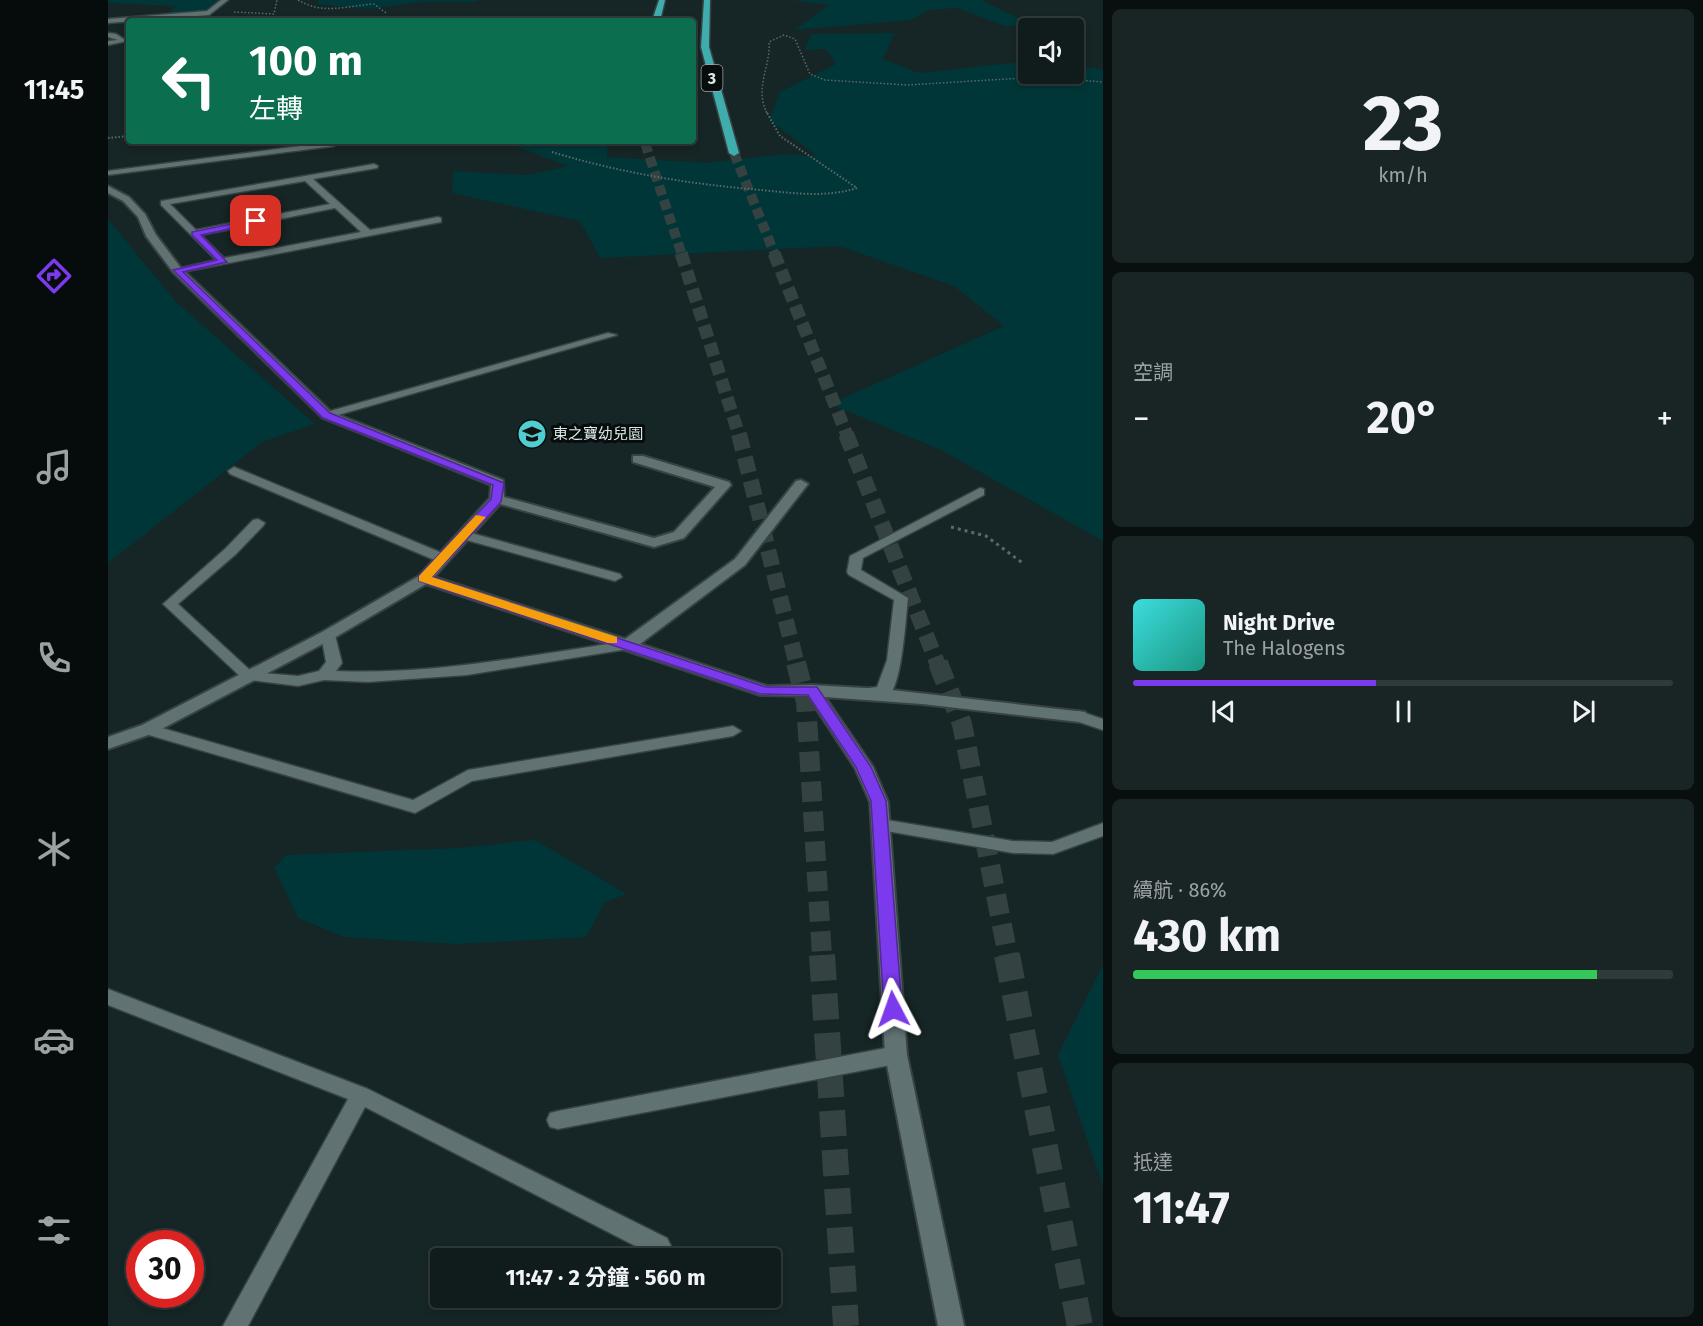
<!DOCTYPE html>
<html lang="zh-TW">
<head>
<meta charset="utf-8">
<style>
	body { margin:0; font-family:"Fira Sans","Noto Sans TC",sans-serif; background:#192525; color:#f1f3f6; height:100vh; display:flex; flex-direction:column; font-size:22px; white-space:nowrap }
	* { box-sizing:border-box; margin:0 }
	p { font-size:20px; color:#9ca1a3 }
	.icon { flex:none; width:33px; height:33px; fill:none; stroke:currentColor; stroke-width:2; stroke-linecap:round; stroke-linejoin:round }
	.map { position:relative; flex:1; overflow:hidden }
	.drawer { display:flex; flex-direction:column; gap:9px; padding:9px; background:#090f0f; width:600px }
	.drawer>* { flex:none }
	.top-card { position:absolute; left:18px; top:18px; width:570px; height:126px; border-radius:6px; box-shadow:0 3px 9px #0003,0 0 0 2px #303a3b; background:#0b6e4f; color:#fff; overflow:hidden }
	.fabs { position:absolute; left:910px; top:18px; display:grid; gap:12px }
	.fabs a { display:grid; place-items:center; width:66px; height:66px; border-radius:6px; background:#101c1c; box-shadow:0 3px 9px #0003,0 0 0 2px #303a3b; font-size:30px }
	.speed { position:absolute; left:18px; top:1230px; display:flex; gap:12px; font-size:30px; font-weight:700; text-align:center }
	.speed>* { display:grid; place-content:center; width:78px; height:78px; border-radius:50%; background:#101c1c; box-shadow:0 3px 9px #0003,0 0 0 2px #303a3b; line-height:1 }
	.speed .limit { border:9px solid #d22; background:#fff; color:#111 }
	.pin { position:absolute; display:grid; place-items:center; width:51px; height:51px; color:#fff; margin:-26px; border-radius:12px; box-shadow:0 3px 9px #0006 }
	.me { position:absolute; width:66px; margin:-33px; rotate:356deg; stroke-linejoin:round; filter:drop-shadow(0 0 4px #0008) }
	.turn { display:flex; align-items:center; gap:21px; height:126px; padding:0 24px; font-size:27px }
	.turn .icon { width:78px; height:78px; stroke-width:2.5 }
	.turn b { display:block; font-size:42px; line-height:51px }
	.big { font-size:45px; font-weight:700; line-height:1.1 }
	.drawer .tile { flex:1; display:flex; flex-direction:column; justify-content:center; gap:9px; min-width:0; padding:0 21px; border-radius:9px; background:#192525 }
	.drawer .dial { align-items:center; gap:0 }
	.dial b { font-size:78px; line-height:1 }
	.song { display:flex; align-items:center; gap:18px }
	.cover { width:72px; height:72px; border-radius:9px; background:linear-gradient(135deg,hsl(180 70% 55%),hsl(170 70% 35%)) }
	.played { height:6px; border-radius:3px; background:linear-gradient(90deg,#7c3aed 45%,#303a3b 45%) }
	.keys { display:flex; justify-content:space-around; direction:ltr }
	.heat { display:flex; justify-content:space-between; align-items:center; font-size:33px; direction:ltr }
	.charge { height:9px; border-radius:4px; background:linear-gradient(90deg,#34c759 86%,#303a3b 0) }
	.trip { position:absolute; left:322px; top:1248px; width:351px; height:60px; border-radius:6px; background:#101c1c; box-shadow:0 3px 9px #0003,0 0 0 2px #303a3b; font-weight:700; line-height:60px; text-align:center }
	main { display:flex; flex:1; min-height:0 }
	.tabs { display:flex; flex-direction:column; width:108px; justify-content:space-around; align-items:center; background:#060b0b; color:#9ca1a3 }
	.tabs .icon { width:42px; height:42px }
	.tabs .selected { color:#7c3aed }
	.tabs b { font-size:27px; color:#f1f3f6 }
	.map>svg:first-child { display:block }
	.green { fill:#003637 }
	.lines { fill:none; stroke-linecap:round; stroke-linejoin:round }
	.motorway-tunnel-far4 { stroke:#344242; stroke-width:10; stroke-dasharray:10 5; stroke-linecap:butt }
	.motorway-tunnel-far3 { stroke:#344242; stroke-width:13; stroke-dasharray:13 6; stroke-linecap:butt }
	.motorway-tunnel-far2 { stroke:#344242; stroke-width:16; stroke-dasharray:16 8; stroke-linecap:butt }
	.motorway-tunnel-far1 { stroke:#344242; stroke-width:20; stroke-dasharray:20 10; stroke-linecap:butt }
	.motorway-tunnel { stroke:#344242; stroke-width:26; stroke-dasharray:26 13; stroke-linecap:butt }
	.service-casing { stroke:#374242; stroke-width:3 }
	.minor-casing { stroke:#374242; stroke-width:4 }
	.motorway-casing { stroke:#374242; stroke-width:3 }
	.path-far2 { stroke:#5d6a6a; stroke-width:1.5; stroke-dasharray:1.5 2; stroke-linecap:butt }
	.path-far1 { stroke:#5d6a6a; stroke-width:2; stroke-dasharray:1.5 2; stroke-linecap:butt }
	.path { stroke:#5d6a6a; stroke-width:3; stroke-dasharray:3 4; stroke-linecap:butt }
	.service { fill:#607272; fill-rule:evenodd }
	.minor { fill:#607272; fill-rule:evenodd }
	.motorway { fill:#3facae; fill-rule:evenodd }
	.route { fill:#7c3aed; stroke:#51269a; stroke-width:1.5 }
	.slow { fill:#f59e0b }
	.labels { text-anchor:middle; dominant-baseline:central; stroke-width:6; stroke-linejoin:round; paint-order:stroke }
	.far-poi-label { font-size:15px; fill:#dee7e7; stroke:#070d0d; text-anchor:start }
	.shield { fill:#070d0d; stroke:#9ea6a6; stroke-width:1.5 }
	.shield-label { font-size:16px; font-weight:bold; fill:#dee7e7 }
</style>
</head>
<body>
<main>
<nav class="tabs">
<b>11:45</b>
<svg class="icon selected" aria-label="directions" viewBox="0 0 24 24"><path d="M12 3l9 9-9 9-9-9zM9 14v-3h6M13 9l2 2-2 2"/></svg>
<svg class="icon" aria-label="music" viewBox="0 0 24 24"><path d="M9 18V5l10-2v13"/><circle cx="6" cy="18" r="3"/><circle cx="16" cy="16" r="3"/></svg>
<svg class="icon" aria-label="phone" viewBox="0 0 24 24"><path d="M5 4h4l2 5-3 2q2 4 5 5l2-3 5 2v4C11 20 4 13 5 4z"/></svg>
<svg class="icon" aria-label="climate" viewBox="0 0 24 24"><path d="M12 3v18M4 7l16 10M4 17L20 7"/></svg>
<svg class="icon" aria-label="car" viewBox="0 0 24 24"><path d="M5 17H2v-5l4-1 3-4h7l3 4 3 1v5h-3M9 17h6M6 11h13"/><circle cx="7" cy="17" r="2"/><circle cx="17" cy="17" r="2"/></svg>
<svg class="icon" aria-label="filters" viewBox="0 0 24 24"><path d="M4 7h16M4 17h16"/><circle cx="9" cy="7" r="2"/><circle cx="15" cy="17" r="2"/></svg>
</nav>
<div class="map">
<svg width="995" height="1326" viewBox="0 0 995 1326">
	<rect width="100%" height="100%" fill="#162525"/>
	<path class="green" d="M 0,0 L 113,0 L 94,12 L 60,14 L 68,6 L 0,3 Z
		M 211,0 L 371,0 L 365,2 L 316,2 L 259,9 L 209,4 Z
		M 683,0 L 873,0 L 925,25 L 897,26 L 849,8 L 821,10 L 802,20 L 687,30 L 721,5 Z
		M 786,33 L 775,59 L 811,73 L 901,63 L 921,64 L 921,74 L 966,74 L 966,67 L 995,69 L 995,541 L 833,450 L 722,404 L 896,326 L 846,286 L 731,246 L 492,258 L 472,221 L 344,193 L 345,171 L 420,175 L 460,166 L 394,141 L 306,145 L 300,141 L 500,141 L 499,157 L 599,163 L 676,154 L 710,157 L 661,120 L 672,92 L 728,64 L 718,49 L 697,50 L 703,34 Z
		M 0,219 L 68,302 L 207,424 L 154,442 L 0,563 Z
		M 427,840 L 519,894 L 497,902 L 478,937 L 348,944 L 236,937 L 190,918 L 166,868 L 178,855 L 351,848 Z
		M 995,965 L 995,1186 L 950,1055 Z"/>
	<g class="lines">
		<path class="motorway-tunnel-far4" d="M 537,143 L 574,255
			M 626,153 L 667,255"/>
		<path class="motorway-tunnel-far3" d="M 573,253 L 631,435
			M 666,253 L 739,435"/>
		<path class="motorway-tunnel-far2" d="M 631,434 L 689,665
			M 738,434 L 830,665"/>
		<path class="motorway-tunnel-far1" d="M 688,663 L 698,702 L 714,956
			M 830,663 L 854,724 L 900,956"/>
		<path class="motorway-tunnel" d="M 714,955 L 738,1326
			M 899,955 L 972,1326"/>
		<g class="service-casing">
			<path id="service" d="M 113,0 L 120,0 L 101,15 L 0,23 L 0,19 L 99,11 Z
				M 0,33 L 8,34 L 19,41 L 0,45 L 0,41 L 10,40 L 0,37 Z
				M 223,142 L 226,146 L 0,175 L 0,171 Z
				M 266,164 L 270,166 L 269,168 L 205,179 L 262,230 L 330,217 L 333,218 L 333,222 L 69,273 L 64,270 L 108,260 L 53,205 L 53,201 ZM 197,181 L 222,204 L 88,230 L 62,204 ZM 227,208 L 253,232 L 116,258 L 93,235 Z
				M 500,333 L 509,335 L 223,417 L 215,417 L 213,415 L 215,413 Z
				M 126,467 L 339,555 L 341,558 L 334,562 L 329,561 L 122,474 L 120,471 Z
				M 872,488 L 876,489 L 876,495 L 755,558 L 753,570 L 800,598 C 798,616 794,685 781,695 C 775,700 759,697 753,695 L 750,692 L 753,689 L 769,687 L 779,660 L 786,600 L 741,575 L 739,572 L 742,556 Z
				M 150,519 L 157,523 L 155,526 L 128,554 L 70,604 L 144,672 L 190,676 L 211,671 L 218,662 L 213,635 L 220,631 L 227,635 L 234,663 L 228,671 C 326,675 423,655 520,641 L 527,645 L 520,649 L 359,675 L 260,682 L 216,680 L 190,686 L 135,679 L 55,604 L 118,548 L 145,520 Z
				M 356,531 L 512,574 L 514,577 L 507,581 L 351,538 L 349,535 Z
				M 971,711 L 995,719 L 995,730 L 965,720 L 963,716 L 965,712 Z
				M 40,724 L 305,800 L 360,770 L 625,726 L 633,731 L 625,736 L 364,781 L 307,813 L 34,733 L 32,729 Z
				M 773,819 L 905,841 L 944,842 L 995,823 L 995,836 L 945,854 L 905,853 L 767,829 L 764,825 L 767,821 Z
				M 0,989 L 260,1089 L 559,1238 L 563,1246 L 559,1254 L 551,1257 L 543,1254 L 257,1107 L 140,1326 L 115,1326 L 240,1099 L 0,1005 Z
				M 788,1046 L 795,1049 L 798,1055 L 795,1061 L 788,1064 L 450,1129 L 442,1127 L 439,1120 L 442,1113 L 450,1111 Z"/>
		</g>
		<g class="minor-casing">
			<path id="minor" d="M 0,186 L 21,197 L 37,214 L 48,235 L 73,268 L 223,412 L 395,480 L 396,497 L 546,538 L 566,532 L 607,487 L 525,462 L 525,456 L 535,456 L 621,482 L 623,485 L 576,538 L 546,547 L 392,504 L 326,577 L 517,639 L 627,559 L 688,481 L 693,480 L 700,484 L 637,565 L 532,644 L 659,686 L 704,685 L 775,689 L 977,712 L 980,716 L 971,722 L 814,704 L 717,697 L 765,767 L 780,802 L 799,1055 L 856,1326 L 830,1326 L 777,1055 L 762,802 L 747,768 L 700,696 L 652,695 L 318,584 L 226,638 L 46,733 L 0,749 L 0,737 L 34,725 L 214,632 L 311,576 L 382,498 L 383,485 L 215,418 L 65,272 L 38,236 L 30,217 L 15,201 L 0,193 Z"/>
		</g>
		<g class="motorway-casing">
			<path id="motorway" d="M 551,0 L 557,0 L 552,21 L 544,21 Z
				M 596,0 L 602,0 L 601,47 L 631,153 L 626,156 L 621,153 L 593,47 Z
				M 532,141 L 542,141 L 542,143 L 537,146 Z"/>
		</g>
		<path class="path-far2" d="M 190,0 C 215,15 238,6 266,4 L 278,13
			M 126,12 L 166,14 L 169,0
			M 659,113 C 646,88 663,66 661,42 L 676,35 L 687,39 L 702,74 L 717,80 L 799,85 L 932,77 L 995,82"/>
		<path class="path-far1" d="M 0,138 L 21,136
			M 444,152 C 513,173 581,184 653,190 C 684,193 718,198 749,188 L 672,136 L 658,111"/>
		<path class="path" d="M 843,527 L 878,536 L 916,564"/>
		<use href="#service" class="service"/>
		<use href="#minor" class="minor"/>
		<use href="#motorway" class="motorway"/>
	</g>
	<path class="route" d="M 148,219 L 150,223 L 93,235 L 119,262 L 75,272 L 222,413 L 396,483 L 393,502 L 324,577 L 658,687 L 709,687 L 763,767 L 778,801 L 794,1009 L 792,1014 L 785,1016 L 779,1014 L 776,1009 L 763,801 L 748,767 L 700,695 L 652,694 L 311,581 L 311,576 L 383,499 L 385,485 L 215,418 L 65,270 L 109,260 L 84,235 L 84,232 Z"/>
	<path class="slow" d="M 368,515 L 378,517 L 324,577 L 509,637 L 509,643 L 500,643 L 311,581 L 311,576 Z"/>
	<defs>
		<g id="school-disc" transform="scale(1.5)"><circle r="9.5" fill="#52cdcf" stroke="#070d0d"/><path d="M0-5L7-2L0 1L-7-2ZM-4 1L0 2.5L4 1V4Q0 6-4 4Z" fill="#111"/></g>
	</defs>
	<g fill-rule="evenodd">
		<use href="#school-disc" x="424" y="434"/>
	</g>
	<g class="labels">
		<g class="far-poi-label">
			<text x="445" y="434">東之寶幼兒園</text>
		</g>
		<rect class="shield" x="593.5" y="65" width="21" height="26" rx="4.5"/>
		<g class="shield-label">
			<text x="604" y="78">3</text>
		</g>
	</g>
</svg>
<div class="fabs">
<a><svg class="icon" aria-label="sound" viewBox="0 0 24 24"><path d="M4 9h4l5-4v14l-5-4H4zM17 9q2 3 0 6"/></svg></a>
</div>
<div class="speed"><div class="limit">30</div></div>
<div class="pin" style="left:148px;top:221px;background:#d93025"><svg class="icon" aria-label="arrive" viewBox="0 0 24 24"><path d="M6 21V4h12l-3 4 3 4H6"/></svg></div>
<svg class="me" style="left:785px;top:1009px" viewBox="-20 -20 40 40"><path d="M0-17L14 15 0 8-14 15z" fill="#7c3aed" stroke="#fff" stroke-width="4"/></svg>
<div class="trip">11:47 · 2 分鐘 · 560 m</div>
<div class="top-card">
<div class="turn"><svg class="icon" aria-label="left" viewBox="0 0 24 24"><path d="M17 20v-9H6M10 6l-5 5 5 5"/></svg><div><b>100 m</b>左轉</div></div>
</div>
</div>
<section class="drawer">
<div class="tile dial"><b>23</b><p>km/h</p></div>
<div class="tile"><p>空調</p>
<div class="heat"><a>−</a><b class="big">20°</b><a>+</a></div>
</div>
<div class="tile">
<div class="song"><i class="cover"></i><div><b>Night Drive</b><p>The Halogens</p></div></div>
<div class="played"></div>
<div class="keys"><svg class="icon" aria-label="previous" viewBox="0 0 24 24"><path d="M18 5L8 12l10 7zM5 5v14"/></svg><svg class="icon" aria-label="pause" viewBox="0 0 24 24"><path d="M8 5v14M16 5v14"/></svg><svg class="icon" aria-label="next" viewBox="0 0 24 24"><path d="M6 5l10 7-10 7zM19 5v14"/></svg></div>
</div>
<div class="tile"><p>續航 · 86%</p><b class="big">430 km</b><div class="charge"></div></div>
<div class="tile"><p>抵達</p><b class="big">11:47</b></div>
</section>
</main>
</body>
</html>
